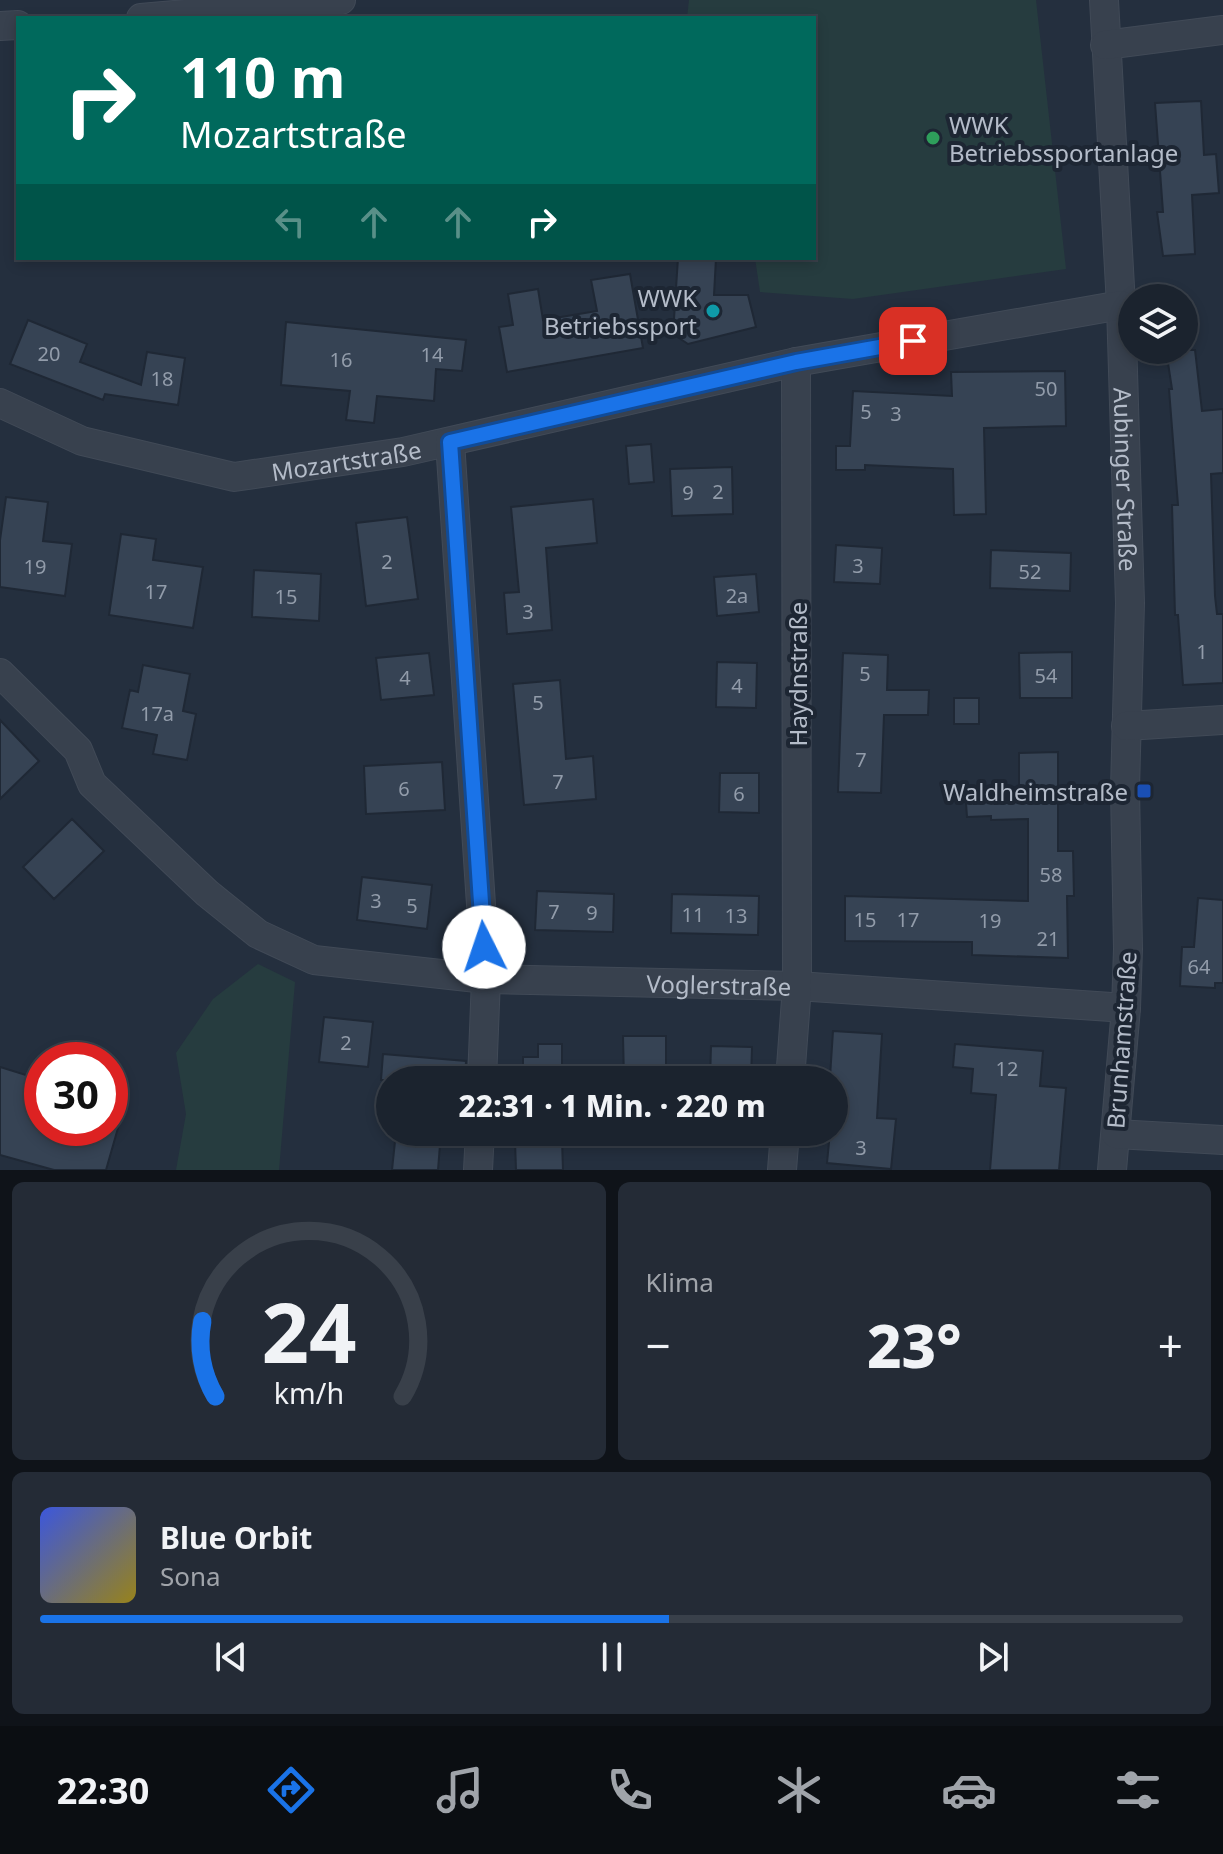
<!DOCTYPE html>
<html lang="de">
<head>
<meta charset="utf-8">
<style>
	body { margin:0; font-family:"Noto Sans",sans-serif; background:#242b36; color:#f1f3f6; height:100vh; display:flex; flex-direction:column; font-size:30px; white-space:nowrap }
	* { box-sizing:border-box; margin:0 }
	p { font-size:26px; color:#a0a4aa }
	.icon { flex:none; width:44px; height:44px; fill:none; stroke:currentColor; stroke-width:2; stroke-linecap:round; stroke-linejoin:round }
	.map { position:relative; height:1170px; overflow:hidden }
	.panel { display:flex; flex-direction:column; gap:12px; padding:12px; background:#0f1319; flex:1 }
	.panel>* { flex:none }
	.guide { position:absolute; left:16px; top:16px; width:800px; height:244px; border-radius:0px; box-shadow:0 4px 12px #0003,0 0 0 2px #39404a; background:#00695c; color:#fff; overflow:hidden }
	.tools { position:absolute; left:1118px; top:284px; display:grid; gap:16px }
	.tools a { display:grid; place-items:center; width:80px; height:80px; border-radius:50%; background:#1b232e; box-shadow:0 4px 12px #0003,0 0 0 2px #39404a; font-size:40px }
	.speed { position:absolute; left:24px; top:1042px; display:flex; gap:16px; font-size:40px; font-weight:700; text-align:center }
	.speed>* { display:grid; place-content:center; width:104px; height:104px; border-radius:50%; background:#1b232e; box-shadow:0 4px 12px #0003,0 0 0 2px #39404a; line-height:1 }
	.speed .limit { border:12px solid #d22; background:#fff; color:#111 }
	.pin { position:absolute; display:grid; place-items:center; width:68px; height:68px; color:#fff; margin:-34px; border-radius:16px; box-shadow:0 4px 12px #0006 }
	.me { position:absolute; width:88px; margin:-44px; rotate:356deg; stroke-linejoin:round; filter:drop-shadow(0 0 6px #0008) }
	.turn { display:flex; align-items:center; gap:28px; height:168px; padding:0 32px; font-size:36px }
	.turn .icon { width:104px; height:104px; stroke-width:2.5 }
	.turn b { display:block; font-size:56px; line-height:68px }
	.lanes { display:flex; align-items:center; height:76px; padding:0 32px; background:#0003; justify-content:center; gap:40px; direction:ltr }
	.lanes .off { opacity:.35 }
	.big { font-size:60px; font-weight:800; line-height:1.1 }
	.panel .tile { flex:1; display:flex; flex-direction:column; justify-content:center; gap:12px; min-width:0; padding:0 28px; border-radius:12px; background:#242b36 }
	.panel .dial { align-items:center; gap:0 }
	.dial svg { height:208px; overflow:visible; fill:none; stroke:#39404a; stroke-width:7; stroke-linecap:round; text-anchor:middle }
	.dial text { fill:#f1f3f6; stroke:none }
	.song { display:flex; align-items:center; gap:24px }
	.cover { width:96px; height:96px; border-radius:12px; background:linear-gradient(135deg,hsl(230 70% 55%),hsl(50 70% 35%)) }
	.played { height:8px; border-radius:4px; background:linear-gradient(90deg,#1a73e8 55%,#39404a 55%) }
	.keys { display:flex; justify-content:space-around; direction:ltr }
	.heat { display:flex; justify-content:space-between; align-items:center; font-size:44px; direction:ltr }
	.panel .tiles { flex:1; display:grid; gap:12px; grid-template-columns:1fr 1fr }
	.tile:last-child { grid-column:span 2 }
	.trip { position:absolute; left:376px; top:1066px; width:472px; height:80px; border-radius:40px; background:#1b232e; box-shadow:0 4px 12px #0003,0 0 0 2px #39404a; font-weight:800; line-height:80px; text-align:center }
	.menu { display:flex; height:128px; justify-content:space-around; align-items:center; background:#0b0e12; color:#a0a4aa }
	.menu .icon { width:56px; height:56px }
	.menu .selected { color:#1a73e8 }
	.menu b { font-size:36px; color:#f1f3f6 }
	.map>svg:first-child { display:block }
	.green { fill:#263c3f }
	.building { fill:#364354; stroke:#1f2835; stroke-width:2 }
	.lines { fill:none; stroke-linecap:round; stroke-linejoin:round }
	.minor-casing { stroke:#414a57; stroke-width:30 }
	.minor { stroke:#38414e; stroke-width:28 }
	.route-casing { stroke:#114b97; stroke-width:20 }
	.route { stroke:#1a73e8; stroke-width:14 }
	.leisure-dot { fill:#2e9e5b; stroke:#1d2633; stroke-width:3 }
	.culture-dot { fill:#0f9aa8; stroke:#1d2633; stroke-width:3 }
	.transit-dot { fill:#1a4fb4; stroke:#1d2633; stroke-width:3 }
	.labels { text-anchor:middle; dominant-baseline:central; stroke-width:8; stroke-linejoin:round; paint-order:stroke }
	.number-label { font-size:20px; fill:#929caa }
	.poi-label { font-size:24px; fill:#b4bcc9; stroke:#1d2633; text-anchor:end }
	.street-label { font-size:24px; fill:#b4bcc9; stroke:#1d2633 }
</style>
</head>
<body>
<div class="map">
<svg width="1223" height="1170" viewBox="0 0 1223 1170">
	<rect width="100%" height="100%" fill="#242f3e"/>
	<path class="green" d="M 689,0 L 1036,0 L 1066,269 L 853,299 L 760,292 L 755,258 L 814,258 L 814,18 L 687,18 Z
		M 258,964 L 295,982 L 279,1170 L 176,1170 L 186,1114 L 176,1053 L 213,999 Z"/>
	<path class="building" d="M 1201,101 L 1204,155 L 1216,154 L 1219,193 L 1192,195 L 1195,254 L 1163,256 L 1157,212 L 1163,212 L 1155,103 Z
		M 678,258 L 716,258 L 714,295 L 748,295 L 756,327 L 688,344 L 673,334 Z
		M 630,274 L 643,348 L 507,372 L 499,327 L 513,325 L 508,294 L 538,289 L 543,320 L 597,311 L 591,280 Z
		M 28,320 L 87,344 L 80,362 L 141,385 L 147,352 L 185,358 L 178,405 L 105,394 L 103,400 L 10,364 Z
		M 286,322 L 466,340 L 462,371 L 436,369 L 434,401 L 377,396 L 374,423 L 346,420 L 350,391 L 281,385 Z
		M 1166,350 L 1195,350 L 1202,411 L 1223,409 L 1223,473 L 1211,474 L 1215,596 L 1217,614 L 1223,614 L 1223,683 L 1183,685 L 1178,615 L 1175,615 L 1172,505 L 1178,505 L 1169,389 L 1172,389 Z
		M 1065,371 L 1066,426 L 984,428 L 986,514 L 954,515 L 953,469 L 865,465 L 865,470 L 836,470 L 836,446 L 850,446 L 853,391 L 952,396 L 951,372 Z
		M 651,444 L 654,482 L 629,484 L 626,446 Z
		M 732,467 L 733,514 L 672,516 L 670,469 Z
		M 6,497 L 48,502 L 43,541 L 72,544 L 65,596 L 0,587 L 0,540 Z
		M 593,499 L 597,543 L 546,548 L 552,630 L 507,634 L 504,593 L 519,592 L 511,507 Z
		M 407,517 L 418,599 L 366,606 L 356,523 Z
		M 121,534 L 156,539 L 153,560 L 203,567 L 193,628 L 109,615 Z
		M 836,545 L 882,548 L 880,584 L 834,582 Z
		M 991,550 L 1071,553 L 1070,591 L 990,588 Z
		M 254,570 L 321,574 L 319,621 L 252,617 Z
		M 756,574 L 759,612 L 717,616 L 714,577 Z
		M 1072,652 L 1072,698 L 1020,698 L 1019,653 Z
		M 429,653 L 434,695 L 381,700 L 376,658 Z
		M 843,653 L 888,655 L 887,690 L 929,690 L 928,715 L 884,715 L 881,793 L 838,792 Z
		M 717,662 L 757,663 L 756,708 L 716,707 Z
		M 143,665 L 190,674 L 183,711 L 196,714 L 187,760 L 153,754 L 157,735 L 122,728 L 130,690 L 138,692 Z
		M 560,680 L 566,759 L 593,756 L 596,799 L 524,805 L 513,684 Z
		M 954,698 L 979,698 L 979,724 L 954,724 Z
		M 0,720 L 39,761 L 0,799 Z
		M 1058,752 L 1058,851 L 1073,851 L 1074,896 L 1067,896 L 1068,958 L 972,955 L 972,942 L 845,941 L 845,896 L 1028,901 L 1028,819 L 991,820 L 991,816 L 967,817 L 965,789 L 1019,787 L 1019,753 Z
		M 442,762 L 445,810 L 366,814 L 364,766 Z
		M 720,773 L 759,773 L 759,813 L 719,812 Z
		M 72,819 L 104,851 L 54,899 L 23,867 Z
		M 362,877 L 432,885 L 427,929 L 357,920 Z
		M 537,891 L 614,894 L 613,932 L 535,930 Z
		M 672,894 L 759,896 L 758,935 L 671,933 Z
		M 1198,898 L 1223,900 L 1223,983 L 1215,983 L 1215,988 L 1180,986 L 1182,947 L 1194,947 Z
		M 324,1017 L 373,1022 L 368,1067 L 319,1062 Z
		M 833,1031 L 882,1034 L 877,1118 L 896,1119 L 891,1169 L 827,1163 L 830,1132 L 834,1132 L 834,1077 L 830,1077 Z
		M 623,1036 L 666,1036 L 666,1080 L 624,1080 Z
		M 538,1044 L 562,1044 L 562,1080 L 523,1080 L 523,1057 L 538,1057 Z
		M 955,1044 L 1043,1051 L 1040,1086 L 1066,1088 L 1059,1170 L 990,1170 L 996,1095 L 971,1093 L 973,1069 L 953,1067 Z
		M 711,1046 L 752,1047 L 751,1080 L 710,1080 Z
		M 383,1054 L 466,1061 L 465,1080 L 381,1080 Z
		M 0,1067 L 42,1080 L 42,1128 L 118,1128 L 106,1170 L 54,1170 L 0,1155 Z
		M 396,1132 L 441,1132 L 438,1170 L 392,1170 Z
		M 562,1140 L 563,1170 L 516,1170 L 515,1141 Z"/>
	<g class="lines">
		<g class="minor-casing">
			<g id="minor">
				<path id="s1" d="M 1104,0 L 1121,305 L 1130,603 L 1125,789 L 1128,949 L 1126,1008 L 1112,1170"/>
				<path d="M 141,18 L 341,0"/>
				<path d="M 0,26 L 18,25"/>
				<path d="M 1105,45 L 1223,30"/>
				<path id="s2" d="M 0,403 L 82,441 L 234,477 L 403,452 L 796,362 L 1121,305"/>
				<path d="M 450,442 L 486,979 L 482,1080"/>
				<path id="s3" d="M 0,673 L 78,750 L 92,784 L 207,893 L 258,934 L 314,960 L 486,979 L 797,986 L 1126,1008"/>
				<path d="M 1126,726 L 1223,720"/>
				<path d="M 790,1080 L 797,986 L 796,362"/>
				<path d="M 1116,1134 L 1223,1140"/>
				<path d="M 478,1170 L 480,1132"/>
				<path d="M 782,1170 L 785,1132"/>
			</g>
		</g>
		<use href="#minor" class="minor"/>
	</g>
	<g class="lines">
		<g class="route-casing">
			<path id="route" d="M 484,947 L 450,442 L 796,362 L 913,341"/>
		</g>
		<use href="#route" class="route"/>
	</g>
	<circle class="leisure-dot" cx="933" cy="138" r="8"/>
	<circle class="culture-dot" cx="713" cy="311" r="8"/>
	<rect class="transit-dot" x="1136" y="783" width="16" height="16" rx="4"/>
	<g class="labels">
		<g class="number-label">
			<text x="49" y="353">20</text>
			<text x="432" y="354">14</text>
			<text x="341" y="359">16</text>
			<text x="162" y="378">18</text>
			<text x="1046" y="388">50</text>
			<text x="866" y="411">5</text>
			<text x="896" y="413">3</text>
			<text x="718" y="491">2</text>
			<text x="688" y="492">9</text>
			<text x="387" y="561">2</text>
			<text x="858" y="565">3</text>
			<text x="35" y="566">19</text>
			<text x="1030" y="571">52</text>
			<text x="156" y="591">17</text>
			<text x="737" y="595">2a</text>
			<text x="286" y="596">15</text>
			<text x="528" y="611">3</text>
			<text x="1202" y="651">1</text>
			<text x="865" y="673">5</text>
			<text x="1046" y="675">54</text>
			<text x="405" y="677">4</text>
			<text x="737" y="685">4</text>
			<text x="538" y="702">5</text>
			<text x="157" y="713">17a</text>
			<text x="861" y="759">7</text>
			<text x="558" y="781">7</text>
			<text x="404" y="788">6</text>
			<text x="739" y="793">6</text>
			<text x="1051" y="874">58</text>
			<text x="376" y="900">3</text>
			<text x="412" y="905">5</text>
			<text x="554" y="911">7</text>
			<text x="592" y="912">9</text>
			<text x="693" y="914">11</text>
			<text x="736" y="915">13</text>
			<text x="865" y="919">15</text>
			<text x="908" y="919">17</text>
			<text x="990" y="920">19</text>
			<text x="1048" y="938">21</text>
			<text x="1199" y="966">64</text>
			<text x="346" y="1042">2</text>
			<text x="1007" y="1068">12</text>
			<text x="861" y="1147">3</text>
		</g>
		<g class="poi-label">
			<text x="949" y="124" text-anchor="start">WWK<tspan x="949" dy="28">Betriebssportanlage</tspan></text>
			<text x="697" y="297">WWK<tspan x="697" dy="28">Betriebssport</tspan></text>
			<text x="1128" y="791">Waldheimstraße</text>
		</g>
		<g class="street-label">
			<text stroke="none"><textPath href="#s2" startOffset="360">Mozartstraße</textPath></text>
			<text stroke="none"><textPath href="#s1" startOffset="480">Aubinger Straße</textPath></text>
			<text transform="translate(797 674) rotate(-90)">Haydnstraße</text>
			<text stroke="none"><textPath href="#s3" startOffset="838">Voglerstraße</textPath></text>
			<text transform="translate(1121 1040) rotate(-86)">Brunhamstraße</text>
		</g>
	</g>
</svg>
<div class="tools">
<a><svg class="icon" aria-label="layers" viewBox="0 0 24 24"><path d="M12 4l9 5-9 5-9-5zM3 14l9 5 9-5"/></svg></a>
</div>
<div class="speed"><div class="limit">30</div></div>
<div class="pin" style="left:913px;top:341px;background:#d93025"><svg class="icon" aria-label="arrive" viewBox="0 0 24 24"><path d="M6 21V4h12l-3 4 3 4H6"/></svg></div>
<svg class="me" style="left:484px;top:947px" viewBox="-20 -20 40 40"><circle r="19" fill="#fff"/><path d="M0-13L10 11 0 6-10 11z" fill="#1a73e8"/></svg>
<div class="trip">22:31 · 1 Min. · 220 m</div>
<div class="guide">
<div class="turn"><svg class="icon" aria-label="right" viewBox="0 0 24 24"><path d="M7 20v-9h11M14 6l5 5-5 5"/></svg><div><b>110 m</b>Mozartstraße</div></div>
<div class="lanes"><svg class="icon off" aria-label="left" viewBox="0 0 24 24"><path d="M17 20v-9H6M10 6l-5 5 5 5"/></svg><svg class="icon off" aria-label="ahead" viewBox="0 0 24 24"><path d="M12 20V5M6 11l6-6 6 6"/></svg><svg class="icon off" aria-label="ahead" viewBox="0 0 24 24"><path d="M12 20V5M6 11l6-6 6 6"/></svg><svg class="icon" aria-label="right" viewBox="0 0 24 24"><path d="M7 20v-9h11M14 6l5 5-5 5"/></svg></div>
</div>
</div>
<section class="panel">
<div class="tiles">
<div class="tile dial"><svg viewBox="0 0 100 80">
<path d="M14 69A42 42 0 1 1 86 69"/>
<path d="M14 69A42 42 0 0 1 9 40" stroke="#1a73e8"/>
<text x="50" y="56" font-size="32" font-weight="700">24</text>
<text x="50" y="72" font-size="11">km/h</text>
</svg></div>
<div class="tile"><p>Klima</p>
<div class="heat"><a>−</a><b class="big">23°</b><a>+</a></div>
</div>
<div class="tile">
<div class="song"><i class="cover"></i><div><b>Blue Orbit</b><p>Sona</p></div></div>
<div class="played"></div>
<div class="keys"><svg class="icon" aria-label="previous" viewBox="0 0 24 24"><path d="M18 5L8 12l10 7zM5 5v14"/></svg><svg class="icon" aria-label="pause" viewBox="0 0 24 24"><path d="M8 5v14M16 5v14"/></svg><svg class="icon" aria-label="next" viewBox="0 0 24 24"><path d="M6 5l10 7-10 7zM19 5v14"/></svg></div>
</div>
</div>
</section>
<nav class="menu">
<b>22:30</b>
<svg class="icon selected" aria-label="directions" viewBox="0 0 24 24"><path d="M12 3l9 9-9 9-9-9zM9 14v-3h6M13 9l2 2-2 2"/></svg>
<svg class="icon" aria-label="music" viewBox="0 0 24 24"><path d="M9 18V5l10-2v13"/><circle cx="6" cy="18" r="3"/><circle cx="16" cy="16" r="3"/></svg>
<svg class="icon" aria-label="phone" viewBox="0 0 24 24"><path d="M5 4h4l2 5-3 2q2 4 5 5l2-3 5 2v4C11 20 4 13 5 4z"/></svg>
<svg class="icon" aria-label="climate" viewBox="0 0 24 24"><path d="M12 3v18M4 7l16 10M4 17L20 7"/></svg>
<svg class="icon" aria-label="car" viewBox="0 0 24 24"><path d="M5 17H2v-5l4-1 3-4h7l3 4 3 1v5h-3M9 17h6M6 11h13"/><circle cx="7" cy="17" r="2"/><circle cx="17" cy="17" r="2"/></svg>
<svg class="icon" aria-label="filters" viewBox="0 0 24 24"><path d="M4 7h16M4 17h16"/><circle cx="9" cy="7" r="2"/><circle cx="15" cy="17" r="2"/></svg>
</nav>
</body>
</html>
